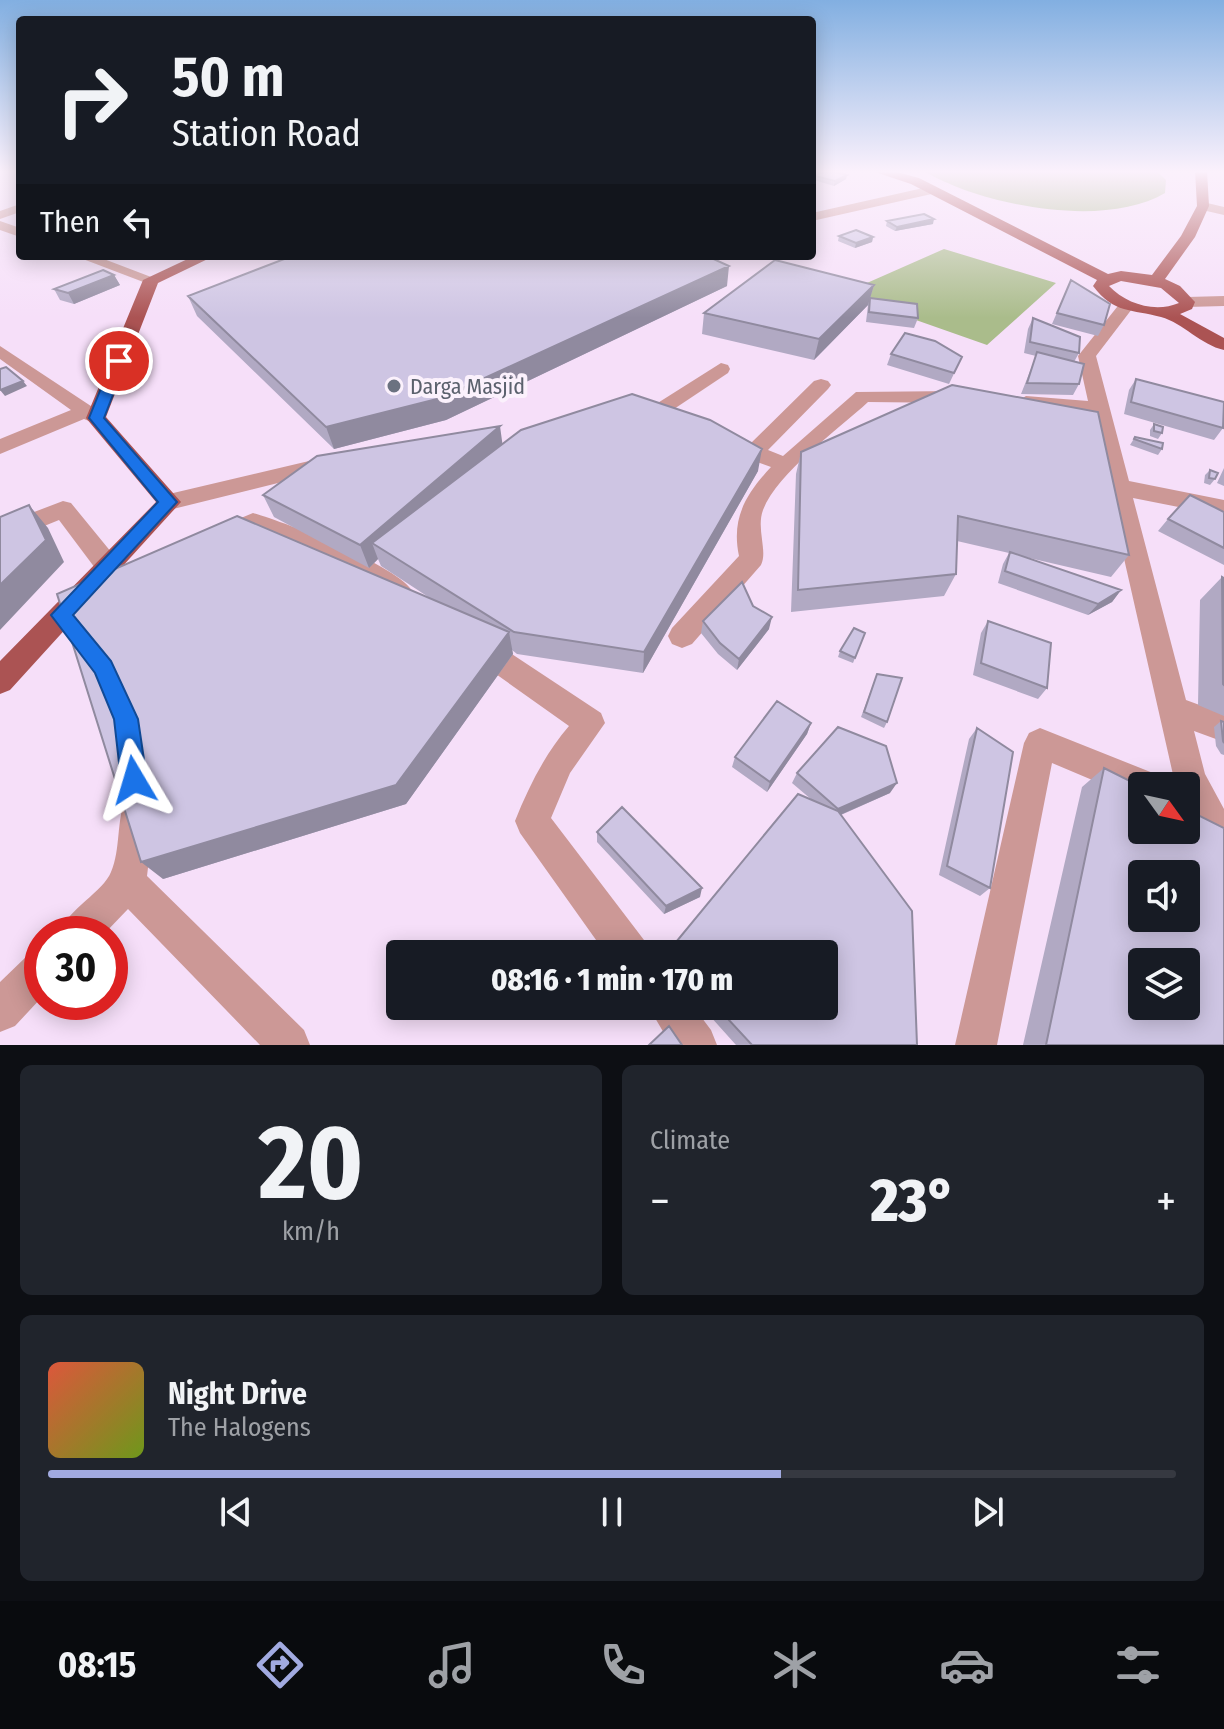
<!DOCTYPE html>
<html lang="en">
<head>
<meta charset="utf-8">
<style>
	body { margin:0; font-family:"Fira Sans Condensed",sans-serif; background:#20242c; color:#f1f3f6; height:100vh; display:flex; flex-direction:column; font-size:30px; white-space:nowrap }
	* { box-sizing:border-box; margin:0 }
	p { font-size:26px; color:#9ea1a6 }
	.icon { flex:none; width:44px; height:44px; fill:none; stroke:currentColor; stroke-width:2; stroke-linecap:round; stroke-linejoin:round }
	.map { position:relative; height:1045px; overflow:hidden }
	.drawer { display:flex; flex-direction:column; gap:20px; padding:20px; background:#0d0f14; flex:1 }
	.drawer>* { flex:none }
	.hud { position:absolute; left:16px; top:16px; width:800px; height:244px; border-radius:8px; box-shadow:0 4px 20px #0003; background:#171b24; color:#f1f3f6; overflow:hidden }
	.needle { width:52px; rotate:123deg }
	.controls { position:absolute; left:1128px; top:772px; display:grid; gap:16px }
	.controls a { display:grid; place-items:center; width:72px; height:72px; border-radius:8px; background:#171b24; box-shadow:0 4px 20px #0003; font-size:40px }
	.speed { position:absolute; left:24px; top:916px; display:flex; gap:16px; font-size:40px; font-weight:700; text-align:center }
	.speed>* { display:grid; place-content:center; width:104px; height:104px; border-radius:50%; background:#171b24; box-shadow:0 4px 20px #0003; line-height:1 }
	.speed .limit { border:12px solid #d22; background:#fff; color:#111 }
	.pin { position:absolute; display:grid; place-items:center; width:68px; height:68px; color:#fff; margin:-34px; border:4px solid #fff; border-radius:50%; box-shadow:0 2px 8px #0007 }
	.me { position:absolute; width:88px; margin:-44px; rotate:353deg; stroke-linejoin:round; filter:drop-shadow(0 0 6px #0008) }
	.turn { display:flex; align-items:center; gap:28px; height:168px; padding:0 24px; font-size:36px }
	.turn .icon { width:104px; height:104px; stroke-width:2.5 }
	.turn b { display:block; font-size:56px; line-height:68px }
	.then { display:flex; align-items:center; height:76px; padding:0 24px; background:#0003; gap:16px; font-size:30px }
	.big { font-size:60px; font-weight:800; line-height:1.1 }
	.drawer .card { flex:1; display:flex; flex-direction:column; justify-content:center; gap:12px; min-width:0; padding:0 28px; border-radius:12px; background:#20242c }
	.drawer .dial { align-items:center; gap:0 }
	.dial b { font-size:104px; line-height:1 }
	.song { display:flex; align-items:center; gap:24px }
	.cover { width:96px; height:96px; border-radius:12px; background:linear-gradient(135deg,hsl(10 70% 55%),hsl(80 70% 35%)) }
	.played { height:8px; border-radius:4px; background:linear-gradient(90deg,#a1aae0 65%,#363941 65%) }
	.keys { display:flex; justify-content:space-around; direction:ltr }
	.heat { display:flex; justify-content:space-between; align-items:center; font-size:44px; direction:ltr }
	.drawer .tiles { flex:1; display:grid; gap:20px; grid-template-columns:1fr 1fr }
	.card:last-child { grid-column:span 2 }
	.trip { position:absolute; left:386px; top:940px; width:452px; height:80px; border-radius:8px; background:#171b24; box-shadow:0 4px 20px #0003; font-weight:800; line-height:80px; text-align:center }
	.tab-bar { display:flex; height:128px; justify-content:space-around; align-items:center; background:#090b0e; color:#9ea1a6 }
	.tab-bar .icon { width:56px; height:56px }
	.tab-bar .current { color:#a1aae0 }
	.tab-bar b { font-size:36px; color:#f1f3f6 }
	.map>svg:first-child { display:block }
	.green { fill:#aabc8b }
	.lines { fill:none; stroke-linecap:round; stroke-linejoin:round }
	.minor { fill:#cc9896; fill-rule:evenodd }
	.major { fill:#ab5353; fill-rule:evenodd }
	.wall { fill:#b1a9c3 }
	.shaded-wall { fill:#908a9f }
	.building { fill:#cec5e3; stroke:#908a9f; stroke-width:2; fill-rule:evenodd }
	.route { fill:#1a73e8; stroke:#114b97; stroke-width:2 }
	.worship-dot { fill:#6b7280; stroke:#fbf1fc; stroke-width:3 }
	.labels { text-anchor:middle; dominant-baseline:central; stroke-width:8; stroke-linejoin:round; paint-order:stroke }
	.worship-label { font-size:22px; fill:#5b616d; stroke:#fbf1fc; text-anchor:start }
</style>
</head>
<body>
<div class="map">
<svg width="1224" height="1045" viewBox="0 0 1224 1045">
	<rect width="100%" height="100%" fill="#f6dff9"/>
	<path class="green" d="M 924,171 L 1157,171 L 1166,180 L 1165,193 C 1105,229 982,206 924,171 Z
		M 944,249 L 1056,283 L 987,345 L 842,294 Z"/>
	<g class="lines">
		<path class="minor" d="M 812,171 L 828,171 L 812,180 Z
			M 932,186 L 936,187 L 936,193 L 812,221 L 812,213 Z
			M 1203,202 L 1224,207 L 1224,215 L 1198,209 L 1198,203 Z
			M 20,204 L 20,212 L 0,219 L 0,211 Z
			M 0,221 L 20,228 L 20,237 L 0,230 Z
			M 75,256 L 96,256 L 159,280 L 156,283 L 146,283 Z
			M 1224,296 L 1224,306 L 1187,307 L 1179,302 L 1187,297 Z
			M 1127,300 L 1135,305 L 1096,356 L 1129,481 L 1224,500 L 1224,516 L 1133,498 L 1186,700 L 1224,714 L 1224,742 L 1194,731 L 1205,774 L 1224,809 L 1224,863 L 1212,857 L 1186,806 L 1186,786 L 1177,786 L 1174,779 L 1091,413 L 1026,408 L 1016,402 L 1026,396 L 1088,401 L 1078,356 L 1121,302 Z
			M 0,346 L 103,414 L 106,418 L 103,422 L 96,424 L 84,419 L 0,454 L 0,439 L 71,410 L 0,359 Z
			M 721,363 L 728,365 L 730,369 L 728,373 L 659,419 L 645,419 L 642,415 L 645,411 Z
			M 821,379 L 828,381 L 831,385 L 828,389 L 768,450 L 783,456 L 856,392 L 957,391 L 967,397 L 957,403 L 868,402 C 838,430 778,472 763,510 C 756,529 768,551 761,565 L 692,644 L 682,648 L 672,644 L 668,636 L 672,628 L 739,556 C 731,518 746,494 771,467 L 725,450 L 722,445 L 733,438 L 750,444 L 814,381 Z
			M 326,457 L 334,459 L 337,464 L 334,469 L 169,510 L 161,508 L 157,502 L 161,496 L 169,494 Z
			M 63,501 L 71,503 L 116,558 L 120,565 L 116,572 L 107,575 L 98,572 L 59,520 L 0,544 L 0,525 Z
			M 253,513 C 285,522 399,566 413,592 L 409,599 C 389,606 376,587 359,577 C 327,558 288,546 253,531 L 221,545 L 212,542 L 209,536 L 212,530 Z
			M 479,635 L 489,639 L 601,713 L 605,723 L 570,773 L 551,818 L 644,940 L 650,954 L 606,954 L 520,833 L 515,821 C 529,786 545,754 569,726 L 469,655 L 465,647 L 469,639 Z
			M 1040,728 L 1158,775 L 1163,786 L 1142,786 L 1142,801 L 1052,763 L 997,1045 L 955,1045 L 1024,743 L 1029,733 Z
			M 138,792 L 150,797 L 155,809 L 147,876 L 304,1030 L 310,1045 L 260,1045 L 128,909 L 104,934 L 58,934 C 69,908 103,892 111,872 C 121,849 116,821 126,797 Z
			M 42,949 L 42,997 L 15,1026 L 0,1032 L 0,982 L 28,955 Z
			M 648,1006 L 693,1006 L 711,1030 L 717,1045 L 671,1045 Z"/>
		<path class="major" d="M 872,171 L 893,171 L 919,178 L 1108,274 L 1121,271 L 1152,275 L 1181,236 L 1197,206 L 1195,171 L 1207,171 L 1209,206 L 1195,237 L 1165,279 L 1180,286 L 1195,302 L 1192,309 L 1180,314 L 1224,338 L 1224,350 C 1201,345 1183,323 1161,317 C 1132,309 1114,314 1093,286 L 1097,280 L 911,184 ZM 1121,281 L 1161,288 L 1179,303 C 1155,313 1126,304 1109,286 Z
			M 194,256 L 214,256 L 158,283 L 106,417 L 181,502 L 10,690 L 0,694 L 0,661 L 156,502 L 86,418 L 143,280 Z"/>
	</g>
	<path class="wall" d="M 847,175 L 846,179 L 834,186 L 814,180 L 815,176 Z
		M 887,221 L 933,224 L 895,231 L 886,226 Z
		M 839,236 L 873,237 L 872,242 L 855,248 L 838,241 Z
		M 114,275 L 120,285 L 74,304 L 60,300 L 54,289 Z
		M 1071,280 L 1104,325 L 1098,336 L 1052,324 Z
		M 874,285 L 870,298 L 918,318 L 914,328 L 866,322 L 868,305 L 814,360 L 702,334 L 704,313 Z
		M 727,286 L 446,420 L 334,449 L 197,316 L 188,296 Z
		M 1033,318 L 1079,353 L 1074,362 L 1079,384 L 1073,395 L 1021,394 L 1036,356 L 1024,353 L 1028,329 Z
		M 891,354 L 962,357 L 949,384 L 887,365 Z
		M 1136,379 L 1223,428 L 1214,440 L 1124,414 L 1129,390 Z
		M 1154,424 L 1162,433 L 1158,439 L 1150,436 L 1150,430 Z
		M 1135,437 L 1162,449 L 1158,455 L 1130,445 Z
		M 503,444 L 758,471 L 643,673 L 517,654 L 512,650 L 513,654 L 406,804 L 163,879 L 433,600 L 381,566 L 378,559 L 369,568 L 274,517 L 263,495 Z
		M 801,452 L 1129,555 L 1111,577 L 1025,557 L 1121,590 L 1112,602 L 1088,615 L 998,583 L 1003,564 L 1009,553 L 957,541 L 956,574 L 944,596 L 791,612 L 796,474 Z
		M 1224,468 L 1224,486 L 1217,483 Z
		M 1210,470 L 1215,479 L 1210,485 L 1204,483 L 1205,475 Z
		M 1224,512 L 1224,565 L 1158,531 L 1168,519 Z
		M 1222,577 L 1224,578 L 1224,716 L 1198,705 L 1200,600 Z
		M 753,606 L 769,629 L 737,670 L 718,654 L 701,633 L 703,621 Z
		M 988,621 L 1047,688 L 1038,699 L 973,675 L 981,633 Z
		M 865,633 L 853,663 L 838,657 L 840,651 Z
		M 877,674 L 887,722 L 884,728 L 861,717 Z
		M 1221,721 L 1224,722 L 1224,755 L 1221,754 L 1216,746 L 1214,727 Z
		M 811,723 L 807,734 L 767,792 L 732,767 L 735,757 Z
		M 977,728 L 990,888 L 980,896 L 939,875 L 969,739 Z
		M 1104,768 L 1224,1045 L 1023,1045 L 1082,787 Z
		M 797,773 L 890,793 L 841,815 L 917,1045 L 736,1045 L 701,1006 L 824,1006 L 824,954 L 667,954 L 812,800 L 792,783 Z
		M 597,832 L 700,897 L 664,914 L 597,842 Z"/>
	<path class="shaded-wall" d="M 847,175 L 846,179 L 834,186 L 835,181 Z
		M 934,219 L 933,224 L 895,231 L 897,227 Z
		M 873,237 L 872,242 L 855,248 L 856,243 Z
		M 729,266 L 727,286 L 446,420 L 334,449 L 326,427 Z
		M 114,275 L 120,285 L 74,304 L 68,293 Z
		M 874,285 L 868,305 L 814,360 L 819,339 Z
		M 23,381 L 27,386 L 5,396 L 0,390 Z
		M 500,426 L 503,448 L 372,543 L 378,559 L 369,568 L 360,545 Z
		M 762,449 L 758,471 L 643,673 L 644,652 Z
		M 29,505 L 48,528 L 64,562 L 0,630 L 0,585 Z
		M 1121,590 L 1112,602 L 1088,615 L 1098,604 Z
		M 772,617 L 769,629 L 737,670 L 739,659 Z
		M 509,632 L 513,654 L 406,804 L 163,879 L 141,862 Z
		M 811,723 L 807,734 L 767,792 L 770,782 Z
		M 897,783 L 890,793 L 833,818 L 838,809 Z
		M 702,888 L 700,897 L 664,914 L 666,906 Z"/>
	<path class="building" d="M 824,171 L 832,171 L 847,175 L 835,181 L 815,176 Z
		M 924,214 L 934,219 L 897,227 L 887,221 Z
		M 856,230 L 873,237 L 856,243 L 839,236 Z
		M 292,256 L 707,256 L 729,266 L 441,398 L 326,427 L 188,296 Z
		M 775,260 L 874,285 L 819,339 L 704,313 Z
		M 103,270 L 114,275 L 68,293 L 54,289 Z
		M 1071,280 L 1110,304 L 1104,325 L 1057,313 Z
		M 870,298 L 917,304 L 918,318 L 869,312 Z
		M 1033,318 L 1080,337 L 1079,353 L 1030,342 Z
		M 905,333 L 935,341 L 962,357 L 954,373 L 891,354 Z
		M 1037,352 L 1084,364 L 1079,384 L 1027,383 Z
		M 6,367 L 23,381 L 0,390 L 0,369 Z
		M 1136,379 L 1224,402 L 1223,428 L 1131,402 Z
		M 952,385 L 1098,412 L 1129,555 L 958,516 L 956,574 L 798,590 L 801,452 Z
		M 632,394 L 710,420 L 762,449 L 644,652 L 514,632 L 372,543 L 521,430 Z
		M 1154,424 L 1163,427 L 1162,433 L 1154,431 Z
		M 500,426 L 360,545 L 263,495 L 317,456 Z
		M 1135,437 L 1163,443 L 1162,449 L 1134,439 Z
		M 1210,470 L 1218,473 L 1215,479 L 1209,478 Z
		M 1190,495 L 1224,512 L 1224,548 L 1168,519 Z
		M 29,505 L 46,540 L 0,585 L 0,517 Z
		M 237,516 L 509,632 L 396,785 L 141,862 L 57,594 Z
		M 1010,552 L 1121,590 L 1098,604 L 1005,571 Z
		M 1222,577 L 1224,578 L 1224,685 L 1223,684 Z
		M 742,582 L 753,606 L 772,617 L 739,659 L 720,643 L 703,621 Z
		M 988,621 L 1051,643 L 1047,688 L 981,663 Z
		M 854,628 L 865,633 L 855,658 L 840,651 Z
		M 877,674 L 902,678 L 887,722 L 864,712 Z
		M 777,701 L 811,723 L 770,782 L 735,757 Z
		M 1221,721 L 1224,722 L 1224,743 L 1223,741 Z
		M 838,727 L 886,746 L 897,783 L 838,809 L 797,773 Z
		M 977,728 L 1013,752 L 990,888 L 947,866 Z
		M 1104,768 L 1142,787 L 1142,830 L 1186,830 L 1186,809 L 1224,828 L 1224,1045 L 1046,1045 ZM 1142,874 L 1186,874 L 1186,918 L 1142,918 ZM 1142,962 L 1186,962 L 1186,1006 L 1142,1006 Z
		M 798,794 L 838,811 L 912,911 L 917,1045 L 752,1045 L 716,1006 L 824,1006 L 824,954 L 668,954 L 667,953 Z
		M 622,807 L 702,888 L 666,906 L 597,832 Z
		M 669,1026 L 682,1045 L 649,1045 Z"/>
	<linearGradient id="sky" x2="0" y2="1"><stop stop-color="#82afe1"/><stop offset="0.54" stop-color="#fbf1fc"/><stop offset="1" stop-color="#fbf1fc" stop-opacity="0"/></linearGradient>
	<rect width="1224" height="318" fill="url(#sky)"/>
	<path class="route" d="M 119,357 L 126,361 L 104,418 L 177,502 L 73,615 L 111,661 L 138,719 L 147,780 L 143,789 L 134,792 L 125,789 L 121,780 L 114,719 L 95,673 L 51,615 L 158,502 L 89,418 L 112,361 Z"/>
	<circle class="worship-dot" cx="394" cy="386" r="8"/>
	<g class="labels">
		<g class="worship-label">
			<text x="410" y="386">Darga Masjid</text>
		</g>
	</g>
</svg>
<div class="controls">
<a><svg class="needle" viewBox="-14 -14 28 28"><path d="M0-13l5 13h-10z" fill="#e53935"/><path d="M0 13l5-13h-10z" fill="#9ea1a6"/></svg></a>
<a><svg class="icon" aria-label="sound" viewBox="0 0 24 24"><path d="M4 9h4l5-4v14l-5-4H4zM17 9q2 3 0 6"/></svg></a>
<a><svg class="icon" aria-label="layers" viewBox="0 0 24 24"><path d="M12 4l9 5-9 5-9-5zM3 14l9 5 9-5"/></svg></a>
</div>
<div class="speed"><div class="limit">30</div></div>
<div class="pin" style="left:119px;top:361px;background:#d93025"><svg class="icon" aria-label="arrive" viewBox="0 0 24 24"><path d="M6 21V4h12l-3 4 3 4H6"/></svg></div>
<svg class="me" style="left:134px;top:780px" viewBox="-20 -20 40 40"><path d="M0-17L14 15 0 8-14 15z" fill="#1a73e8" stroke="#fff" stroke-width="4"/></svg>
<div class="trip">08:16 · 1 min · 170 m</div>
<div class="hud">
<div class="turn"><svg class="icon" aria-label="right" viewBox="0 0 24 24"><path d="M7 20v-9h11M14 6l5 5-5 5"/></svg><div><b>50 m</b>Station Road</div></div>
<div class="then">Then<svg class="icon" aria-label="left" viewBox="0 0 24 24"><path d="M17 20v-9H6M10 6l-5 5 5 5"/></svg></div>
</div>
</div>
<section class="drawer">
<div class="tiles">
<div class="card dial"><b>20</b><p>km/h</p></div>
<div class="card"><p>Climate</p>
<div class="heat"><a>−</a><b class="big">23°</b><a>+</a></div>
</div>
<div class="card">
<div class="song"><i class="cover"></i><div><b>Night Drive</b><p>The Halogens</p></div></div>
<div class="played"></div>
<div class="keys"><svg class="icon" aria-label="previous" viewBox="0 0 24 24"><path d="M18 5L8 12l10 7zM5 5v14"/></svg><svg class="icon" aria-label="pause" viewBox="0 0 24 24"><path d="M8 5v14M16 5v14"/></svg><svg class="icon" aria-label="next" viewBox="0 0 24 24"><path d="M6 5l10 7-10 7zM19 5v14"/></svg></div>
</div>
</div>
</section>
<nav class="tab-bar">
<b>08:15</b>
<svg class="icon current" aria-label="directions" viewBox="0 0 24 24"><path d="M12 3l9 9-9 9-9-9zM9 14v-3h6M13 9l2 2-2 2"/></svg>
<svg class="icon" aria-label="music" viewBox="0 0 24 24"><path d="M9 18V5l10-2v13"/><circle cx="6" cy="18" r="3"/><circle cx="16" cy="16" r="3"/></svg>
<svg class="icon" aria-label="phone" viewBox="0 0 24 24"><path d="M5 4h4l2 5-3 2q2 4 5 5l2-3 5 2v4C11 20 4 13 5 4z"/></svg>
<svg class="icon" aria-label="climate" viewBox="0 0 24 24"><path d="M12 3v18M4 7l16 10M4 17L20 7"/></svg>
<svg class="icon" aria-label="car" viewBox="0 0 24 24"><path d="M5 17H2v-5l4-1 3-4h7l3 4 3 1v5h-3M9 17h6M6 11h13"/><circle cx="7" cy="17" r="2"/><circle cx="17" cy="17" r="2"/></svg>
<svg class="icon" aria-label="filters" viewBox="0 0 24 24"><path d="M4 7h16M4 17h16"/><circle cx="9" cy="7" r="2"/><circle cx="15" cy="17" r="2"/></svg>
</nav>
</body>
</html>
